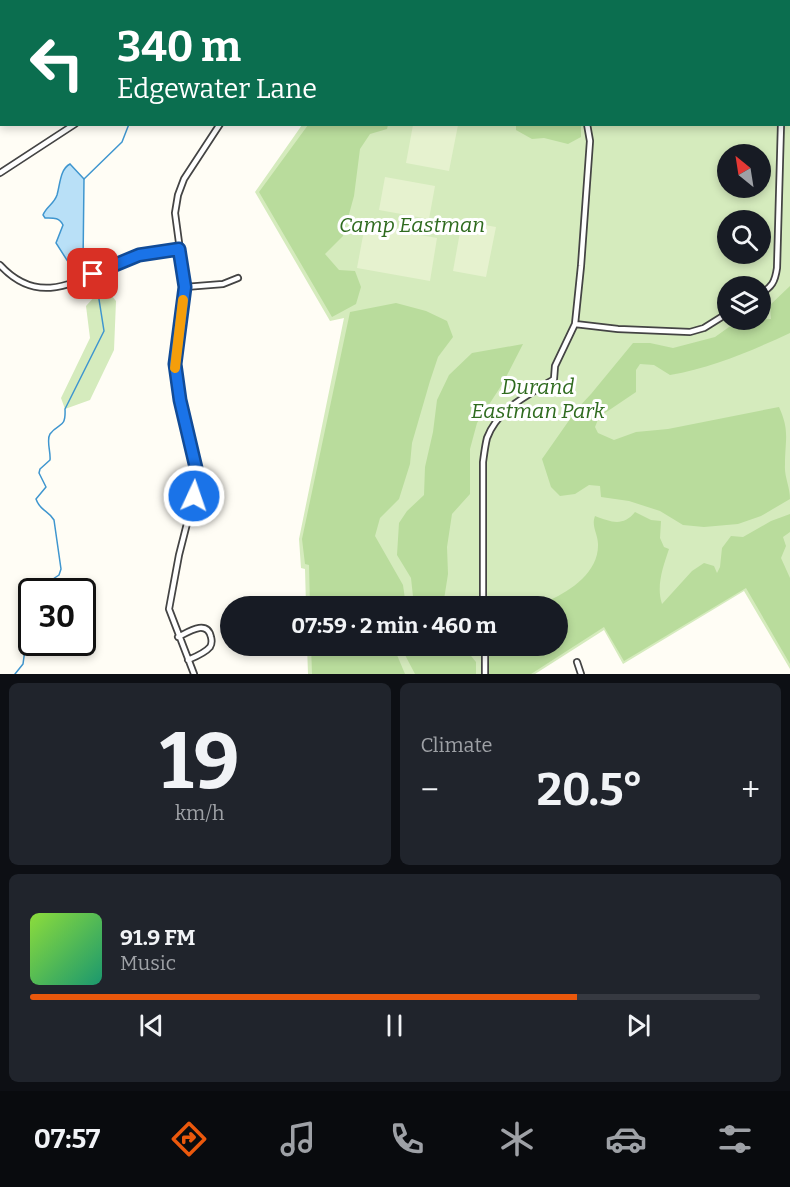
<!DOCTYPE html>
<html lang="en">
<head>
<meta charset="utf-8">
<style>
	body { margin:0; font-family:Bitter,serif; background:#20242c; color:#f1f3f6; height:100vh; display:flex; flex-direction:column; font-size:22px; white-space:nowrap }
	* { box-sizing:border-box; margin:0 }
	p { font-size:20px; color:#9ea1a6 }
	.icon { flex:none; width:33px; height:33px; fill:none; stroke:currentColor; stroke-width:2; stroke-linecap:round; stroke-linejoin:round }
	.map { position:relative; height:674px; overflow:hidden }
	.side { display:flex; flex-direction:column; gap:9px; padding:9px; background:#0d0f14; flex:1 }
	.side>* { flex:none }
	.guide { position:absolute; left:0px; top:0px; width:790px; height:126px; box-shadow:0 3px 9px #0003; background:#0b6e4f; color:#fff; overflow:hidden }
	.needle { width:39px; rotate:330deg }
	.controls { position:absolute; left:717px; top:144px; display:grid; gap:12px }
	.controls a { display:grid; place-items:center; width:54px; height:54px; border-radius:50%; background:#171b24; box-shadow:0 3px 9px #0003; font-size:30px }
	.speed { position:absolute; left:18px; top:578px; display:flex; gap:12px; font-size:30px; font-weight:700; text-align:center }
	.speed>* { display:grid; place-content:center; width:78px; height:78px; border-radius:50%; background:#171b24; box-shadow:0 3px 9px #0003; line-height:1 }
	.speed .limit { border:3px solid #111; border-radius:9px; background:#fff; color:#111 }
	.pin { position:absolute; display:grid; place-items:center; width:51px; height:51px; color:#fff; margin:-26px; border-radius:12px; box-shadow:0 3px 9px #0006 }
	.me { position:absolute; width:66px; margin:-33px; rotate:3deg; stroke-linejoin:round; filter:drop-shadow(0 0 4px #0008) }
	.turn { display:flex; align-items:center; gap:21px; height:126px; padding:0 18px; font-size:27px }
	.turn .icon { width:78px; height:78px; stroke-width:2.5 }
	.turn b { display:block; font-size:42px; line-height:51px }
	.big { font-size:45px; font-weight:700; line-height:1.1 }
	.side .card { flex:1; display:flex; flex-direction:column; justify-content:center; gap:9px; min-width:0; padding:0 21px; border-radius:9px; background:#20242c }
	.side .dial { align-items:center; gap:0 }
	.dial b { font-size:78px; line-height:1 }
	.song { display:flex; align-items:center; gap:18px }
	.cover { width:72px; height:72px; border-radius:9px; background:linear-gradient(135deg,hsl(90 70% 55%),hsl(160 70% 35%)) }
	.played { height:6px; border-radius:3px; background:linear-gradient(90deg,#ea580c 75%,#363941 75%) }
	.keys { display:flex; justify-content:space-around; direction:ltr }
	.heat { display:flex; justify-content:space-between; align-items:center; font-size:33px; direction:ltr }
	.side .tiles { flex:1; display:grid; gap:9px; grid-template-columns:1fr 1fr }
	.card:last-child { grid-column:span 2 }
	.trip { position:absolute; left:220px; top:596px; width:348px; height:60px; border-radius:30px; background:#171b24; box-shadow:0 3px 9px #0003; font-weight:700; line-height:60px; text-align:center }
	.tab-bar { display:flex; height:96px; justify-content:space-around; align-items:center; background:#090b0e; color:#9ea1a6 }
	.tab-bar .icon { width:42px; height:42px }
	.tab-bar .current { color:#ea580c }
	.tab-bar b { font-size:27px; color:#f1f3f6 }
	.map>svg:first-child { display:block }
	.green { fill:#d5ebbd; fill-rule:evenodd }
	.forest { fill:#b9dc9c }
	.pitch { fill:#e6f2cf }
	.water { fill:#b9e0f7; stroke:#3f96cf; stroke-width:1.5 }
	.lines { fill:none; stroke-linecap:round; stroke-linejoin:round }
	.stream { stroke:#3f96cf; stroke-width:1.5 }
	.street-casing { stroke:#444; stroke-width:8 }
	.street { stroke:#fff; stroke-width:4.5 }
	.route-casing { stroke:#114b97; stroke-width:15 }
	.route { stroke:#1a73e8; stroke-width:10 }
	.slow { stroke:#f59e0b; stroke-width:10 }
	.labels { text-anchor:middle; dominant-baseline:central; stroke-width:6; stroke-linejoin:round; paint-order:stroke }
	.park-label { font-size:21px; font-style:italic; fill:#2f6b1f; stroke:#fff }
</style>
</head>
<body>
<div class="map">
<svg width="790" height="674" viewBox="0 0 790 674">
	<rect width="100%" height="100%" fill="#fffdf5"/>
	<path class="green" d="M 321,0 L 790,0 L 790,669 L 744,591 L 623,664 L 604,630 L 535,674 L 308,674 L 307,645 L 558,645 L 558,606 L 306,606 L 305,569 L 301,568 L 299,539 L 344,318 L 330,321 L 255,192 L 302,125 L 789,124 L 789,2 ZM 728,154 L 760,154 L 760,188 L 728,188 ZM 728,220 L 760,220 L 760,254 L 728,254 ZM 728,286 L 760,286 L 760,320 L 728,320 Z
		M 104,286 L 116,301 L 114,350 L 90,400 L 65,409 L 61,398 L 90,338 L 86,306 Z"/>
	<path class="forest" d="M 327,124 L 388,125 L 387,129 L 370,134 L 360,149 L 354,196 L 343,236 L 325,254 L 339,270 L 355,271 L 361,287 L 356,304 L 332,317 L 259,192 L 308,125 L 323,125 L 326,126 Z
		M 516,125 L 581,125 L 581,137 L 568,144 L 544,138 L 532,139 L 516,130 Z
		M 790,286 L 790,333 C 751,351 712,368 670,375 L 654,365 L 640,364 L 636,370 L 636,392 L 599,417 L 595,427 L 598,433 L 614,440 L 636,432 L 668,429 L 779,407 C 790,431 785,440 785,465 C 784,476 790,487 790,499 L 761,516 L 738,524 L 704,527 L 683,525 L 660,511 L 629,501 L 601,497 L 600,486 L 589,485 L 575,494 L 560,496 L 551,487 L 542,459 L 577,409 L 591,394 L 633,343 L 650,343 L 673,348 L 715,337 L 729,327 L 744,320 L 771,319 L 770,305 Z
		M 396,303 L 426,311 L 447,321 L 453,337 L 438,357 L 430,381 L 412,443 L 410,464 L 399,499 L 380,518 L 375,536 L 403,585 L 406,606 L 310,606 L 309,565 L 305,564 L 302,539 L 350,312 Z
		M 523,344 L 503,383 L 477,423 L 470,449 L 470,494 L 452,514 L 447,547 L 448,574 L 443,606 L 414,606 L 411,578 L 397,555 L 399,523 L 407,511 L 424,495 L 425,467 L 433,432 L 437,400 L 449,375 L 472,353 Z
		M 635,512 L 651,520 L 661,521 L 660,538 L 664,547 L 669,549 C 663,567 656,586 662,604 L 692,571 L 704,563 L 714,566 L 717,573 L 720,567 L 722,548 L 731,536 L 743,537 L 771,521 L 790,514 L 790,532 L 783,537 L 786,546 L 781,558 L 790,578 L 790,664 L 746,588 L 624,661 L 604,627 L 531,674 L 489,674 L 488,645 L 558,645 L 558,606 L 503,606 L 540,596 L 550,600 C 572,590 599,571 598,544 C 598,534 591,526 595,516 C 611,522 623,527 635,512 Z
		M 311,645 L 400,645 L 397,655 L 405,674 L 312,674 Z
		M 407,645 L 462,645 L 476,662 L 476,674 L 415,674 L 404,653 Z"/>
	<path class="pitch" d="M 413,125 L 458,125 L 449,171 L 406,163 Z
		M 385,177 L 435,186 L 429,219 L 379,210 Z
		M 462,221 L 496,227 L 486,277 L 453,271 Z
		M 365,225 L 437,238 L 430,281 L 357,268 Z"/>
	<path class="water" d="M 70,164 L 84,179 L 83,265 L 78,268 L 72,268 L 56,243 L 63,225 C 59,217 53,218 45,218 L 43,215 C 46,207 54,204 57,195 C 60,185 60,169 70,164 Z"/>
	<g class="lines">
		<path class="stream" d="M 136,2 L 136,0
			M 84,179 L 122,142 L 129,124
			M 78,268 L 83,274
			M 40,591 L 41,587 L 59,575 L 61,569 L 54,520 C 48,510 40,511 36,499 L 46,487 L 39,473 L 40,469 L 50,460 C 51,452 46,440 50,434 C 59,422 66,429 65,409 L 104,331 L 98,293 L 88,281
			M 15,674 L 23,664 L 26,642 L 25,630 L 32,615"/>
		<g class="street-casing">
			<path id="street" d="M 94,0 L 94,2
				M 271,0 L 271,2
				M 778,0 L 780,2
				M 175,2 L 175,0
				M 621,2 L 621,0
				M 704,2 L 705,0
				M 0,44 L 2,48
				M 0,74 L 2,69
				M 0,173 L 75,124
				M 0,265 C 44,313 86,273 133,257 C 148,252 164,251 179,249
				M 185,287 L 223,284 L 238,278
				M 760,294 C 772,287 775,282 777,268 L 781,124
				M 575,324 L 618,329 L 690,332 L 704,328 L 728,313
				M 483,606 L 483,462 C 484,455 485,446 487,438 C 498,408 529,395 554,379 L 555,366 L 575,324 L 581,266 L 590,141 L 587,124
				M 178,637 C 188,632 207,619 211,637 C 212,641 212,644 210,647 C 205,653 195,657 188,660
				M 485,645 L 485,674
				M 577,662 L 581,674
				M 194,674 L 169,609 L 179,555 L 194,496 L 197,476 L 194,455 L 175,379 L 175,356 L 185,287 L 175,213 L 178,195 L 184,179 L 220,124"/>
		</g>
		<use href="#street" class="street"/>
	</g>
	<g class="lines">
		<g class="route-casing">
			<path id="route" d="M 93,274 L 139,255 L 179,249 L 185,287 L 175,364 L 180,400 L 196,468 L 194,496"/>
		</g>
		<use href="#route" class="route"/>
		<path class="slow" d="M 175,368 L 183,300"/>
	</g>
	<g class="labels">
		<g class="park-label">
			<text x="412" y="225">Camp Eastman</text>
			<text x="538" y="387">Durand<tspan x="538" dy="24">Eastman Park</tspan></text>
		</g>
	</g>
</svg>
<div class="controls">
<a><svg class="needle" viewBox="-14 -14 28 28"><path d="M0-13l5 13h-10z" fill="#e53935"/><path d="M0 13l5-13h-10z" fill="#9ea1a6"/></svg></a>
<a><svg class="icon" aria-label="search" viewBox="0 0 24 24"><circle cx="10" cy="10" r="6"/><path d="M15 15l6 6"/></svg></a>
<a><svg class="icon" aria-label="layers" viewBox="0 0 24 24"><path d="M12 4l9 5-9 5-9-5zM3 14l9 5 9-5"/></svg></a>
</div>
<div class="speed"><div class="limit">30</div></div>
<div class="pin" style="left:93px;top:274px;background:#d93025"><svg class="icon" aria-label="arrive" viewBox="0 0 24 24"><path d="M6 21V4h12l-3 4 3 4H6"/></svg></div>
<svg class="me" style="left:194px;top:496px" viewBox="-20 -20 40 40"><circle r="17" fill="#1a73e8" stroke="#fff" stroke-width="3"/><path d="M0-11L8 9 0 5-8 9z" fill="#fff"/></svg>
<div class="trip">07:59 · 2 min · 460 m</div>
<div class="guide">
<div class="turn"><svg class="icon" aria-label="left" viewBox="0 0 24 24"><path d="M17 20v-9H6M10 6l-5 5 5 5"/></svg><div><b>340 m</b>Edgewater Lane</div></div>
</div>
</div>
<section class="side">
<div class="tiles">
<div class="card dial"><b>19</b><p>km/h</p></div>
<div class="card"><p>Climate</p>
<div class="heat"><a>−</a><b class="big">20.5°</b><a>+</a></div>
</div>
<div class="card">
<div class="song"><i class="cover"></i><div><b>91.9 FM</b><p>Music</p></div></div>
<div class="played"></div>
<div class="keys"><svg class="icon" aria-label="previous" viewBox="0 0 24 24"><path d="M18 5L8 12l10 7zM5 5v14"/></svg><svg class="icon" aria-label="pause" viewBox="0 0 24 24"><path d="M8 5v14M16 5v14"/></svg><svg class="icon" aria-label="next" viewBox="0 0 24 24"><path d="M6 5l10 7-10 7zM19 5v14"/></svg></div>
</div>
</div>
</section>
<nav class="tab-bar">
<b>07:57</b>
<svg class="icon current" aria-label="directions" viewBox="0 0 24 24"><path d="M12 3l9 9-9 9-9-9zM9 14v-3h6M13 9l2 2-2 2"/></svg>
<svg class="icon" aria-label="music" viewBox="0 0 24 24"><path d="M9 18V5l10-2v13"/><circle cx="6" cy="18" r="3"/><circle cx="16" cy="16" r="3"/></svg>
<svg class="icon" aria-label="phone" viewBox="0 0 24 24"><path d="M5 4h4l2 5-3 2q2 4 5 5l2-3 5 2v4C11 20 4 13 5 4z"/></svg>
<svg class="icon" aria-label="climate" viewBox="0 0 24 24"><path d="M12 3v18M4 7l16 10M4 17L20 7"/></svg>
<svg class="icon" aria-label="car" viewBox="0 0 24 24"><path d="M5 17H2v-5l4-1 3-4h7l3 4 3 1v5h-3M9 17h6M6 11h13"/><circle cx="7" cy="17" r="2"/><circle cx="17" cy="17" r="2"/></svg>
<svg class="icon" aria-label="filters" viewBox="0 0 24 24"><path d="M4 7h16M4 17h16"/><circle cx="9" cy="7" r="2"/><circle cx="15" cy="17" r="2"/></svg>
</nav>
</body>
</html>
